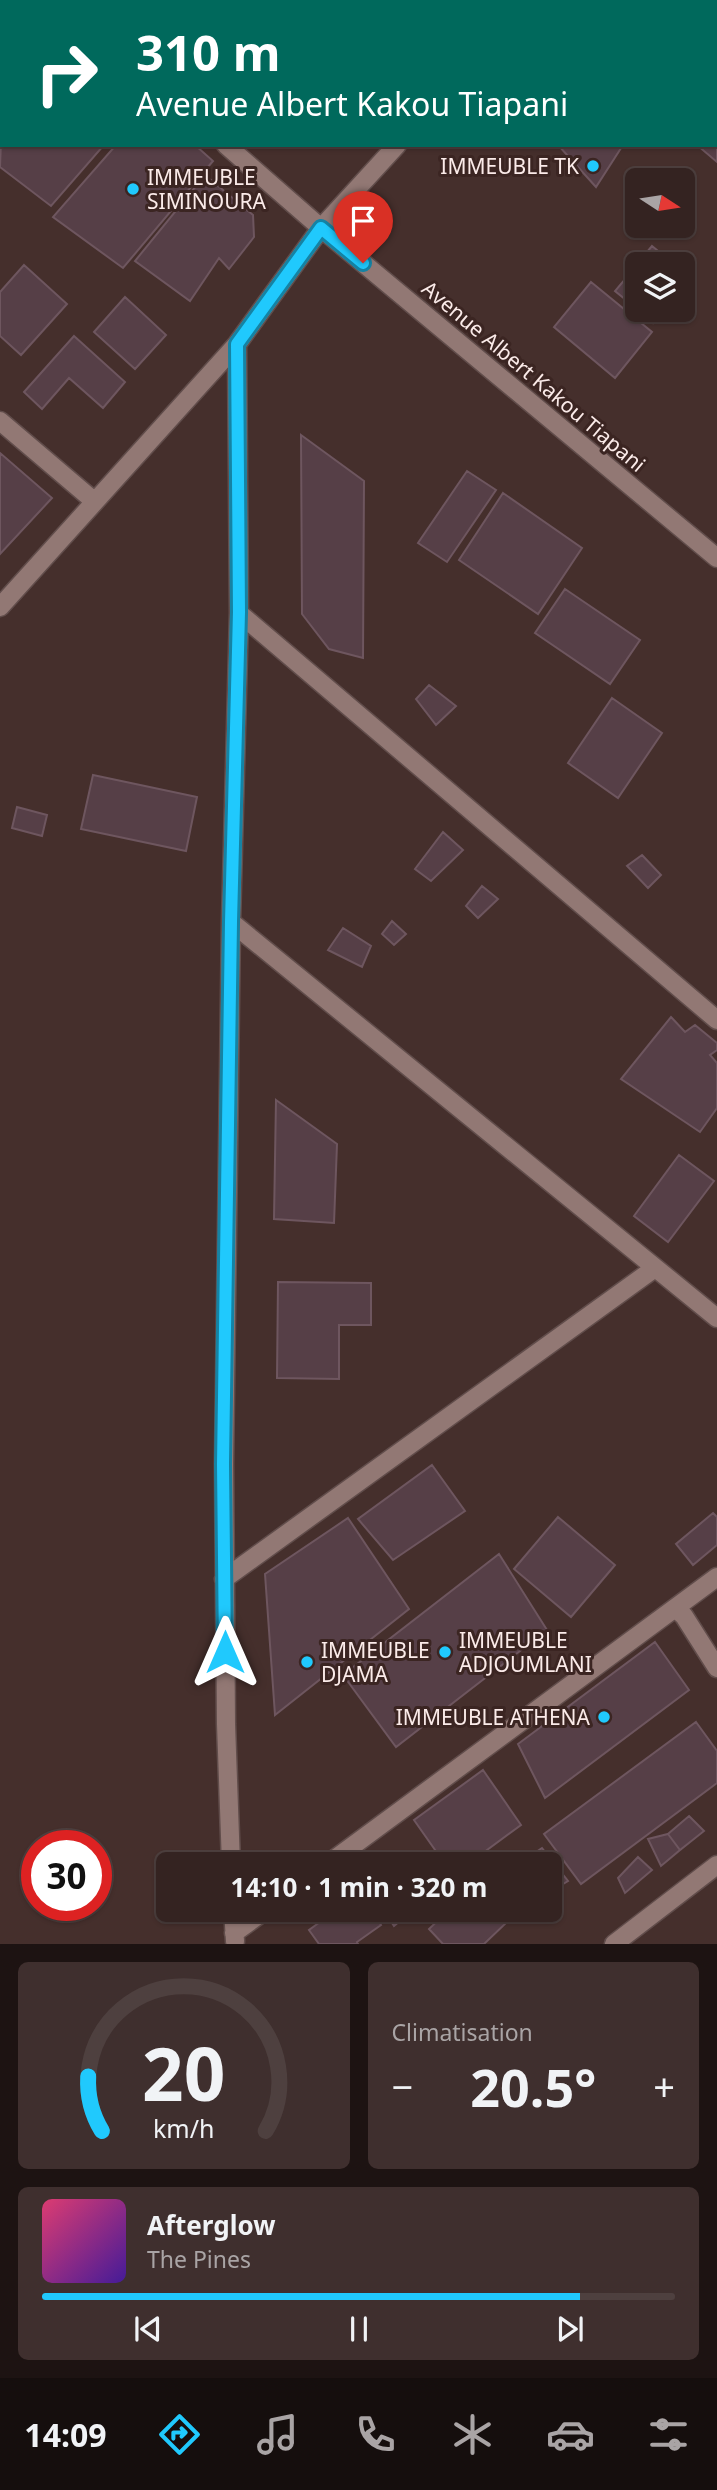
<!DOCTYPE html>
<html lang="fr">
<head>
<meta charset="utf-8">
<style>
	body { margin:0; font-family:"Noto Sans",sans-serif; background:#3f2f2e; color:#f1f3f6; height:100vh; display:flex; flex-direction:column; font-size:26px; white-space:nowrap }
	* { box-sizing:border-box; margin:0 }
	p { font-size:23px; color:#a9a4a5 }
	.icon { flex:none; width:38px; height:38px; fill:none; stroke:currentColor; stroke-width:2; stroke-linecap:round; stroke-linejoin:round }
	.map { position:relative; height:1944px; overflow:hidden }
	.panel { display:flex; flex-direction:column; gap:18px; padding:18px; background:#1d1312; flex:1 }
	.panel>* { flex:none }
	.guide { position:absolute; left:0px; top:0px; width:718px; height:147px; box-shadow:0 2px 5px #0004,0 0 0 2px #4e403f; background:#00695c; color:#fff; overflow:hidden }
	.needle { width:46px; rotate:102deg }
	.buttons { position:absolute; left:625px; top:168px; display:grid; gap:14px }
	.buttons a { display:grid; place-items:center; width:70px; height:70px; border-radius:10px; background:#342321; box-shadow:0 2px 5px #0004,0 0 0 2px #4e403f; font-size:35px }
	.speed { position:absolute; left:21px; top:1830px; display:flex; gap:14px; font-size:35px; font-weight:700; text-align:center }
	.speed>* { display:grid; place-content:center; width:91px; height:91px; border-radius:50%; background:#342321; box-shadow:0 2px 5px #0004,0 0 0 2px #4e403f; line-height:1 }
	.speed .limit { border:10px solid #d22; background:#fff; color:#111 }
	.pin { position:absolute; display:grid; place-items:center; width:60px; height:60px; color:#fff; margin:-72px -30px; border-radius:50% 50% 50% 0; rotate:-45deg; box-shadow:0 0 7px #0007 }
	.pin .icon { rotate:45deg }
	.me { position:absolute; width:77px; margin:-38px; rotate:0deg; stroke-linejoin:round; filter:drop-shadow(0 0 5px #0008) }
	.turn { display:flex; align-items:center; gap:24px; height:147px; padding:0 21px; font-size:32px }
	.turn .icon { width:91px; height:91px; stroke-width:2.5 }
	.turn b { display:block; font-size:49px; line-height:60px }
	.big { font-size:52px; font-weight:700; line-height:1.1 }
	.panel .widget { flex:1; display:flex; flex-direction:column; justify-content:center; gap:10px; min-width:0; padding:0 24px; border-radius:10px; background:#3f2f2e }
	.panel .dial { align-items:center; gap:0 }
	.dial svg { height:182px; overflow:visible; fill:none; stroke:#4e403f; stroke-width:7; stroke-linecap:round; text-anchor:middle }
	.dial text { fill:#f1f3f6; stroke:none }
	.song { display:flex; align-items:center; gap:21px }
	.cover { width:84px; height:84px; border-radius:10px; background:linear-gradient(135deg,hsl(340 70% 55%),hsl(260 70% 35%)) }
	.played { height:7px; border-radius:4px; background:linear-gradient(90deg,#20c9fd 85%,#4e403f 85%) }
	.keys { display:flex; justify-content:space-around; direction:ltr }
	.heat { display:flex; justify-content:space-between; align-items:center; font-size:38px; direction:ltr }
	.panel .tiles { flex:1; display:grid; gap:18px; grid-template-columns:1fr 1fr }
	.widget:last-child { grid-column:span 2 }
	.trip { position:absolute; left:156px; top:1852px; width:406px; height:70px; border-radius:10px; background:#342321; box-shadow:0 2px 5px #0004,0 0 0 2px #4e403f; font-weight:700; line-height:70px; text-align:center }
	.tabs { display:flex; height:112px; justify-content:space-around; align-items:center; background:#150e0d; color:#a9a4a5 }
	.tabs .icon { width:49px; height:49px }
	.tabs .selected { color:#20c9fd }
	.tabs b { font-size:32px; color:#f1f3f6 }
	.map>svg:first-child { display:block }
	.building { fill:#563f47; stroke:#6e565f; stroke-width:2 }
	.lines { fill:none; stroke-linecap:round; stroke-linejoin:round }
	.street-casing { stroke:#614d4b; stroke-width:21 }
	.street { stroke:#927874; stroke-width:18 }
	.route-casing { stroke:#1583a4; stroke-width:18 }
	.route { stroke:#20c9fd; stroke-width:12 }
	.poi-dot { fill:#20c9fd; stroke:#3b2522; stroke-width:2.5 }
	.labels { text-anchor:middle; dominant-baseline:central; stroke-width:6; stroke-linejoin:round; paint-order:stroke }
	.poi-label { font-size:21px; fill:#fbebe9; stroke:#3b2522; text-anchor:start }
	.street-label { font-size:21px; fill:#fbebe9; stroke:#3b2522 }
</style>
</head>
<body>
<div class="map">
<svg width="717" height="1944" viewBox="0 0 717 1944">
	<rect width="100%" height="100%" fill="#452f2c"/>
	<path class="building" d="M 255,0 L 348,0 L 254,2 Z
		M 399,0 L 485,0 L 398,2 Z
		M 567,0 L 662,0 L 664,2 L 566,2 Z
		M 717,105 L 717,162 L 697,145 L 716,145 Z
		M 2,116 L 2,145 L 104,145 L 51,206 L 0,167 Z
		M 116,145 L 195,145 L 213,161 L 123,268 L 53,217 Z
		M 558,145 L 623,145 L 596,187 Z
		M 205,175 L 253,215 L 254,237 L 229,269 L 219,258 L 190,301 L 135,261 Z
		M 652,246 L 674,264 L 637,264 Z
		M 24,265 L 67,304 L 21,355 L 0,336 L 0,292 Z
		M 637,265 L 637,309 L 615,291 Z
		M 591,282 L 652,332 L 615,378 L 554,327 Z
		M 125,297 L 166,335 L 135,369 L 94,332 Z
		M 638,310 L 664,310 L 653,323 Z
		M 74,336 L 125,382 L 103,408 L 69,378 L 42,409 L 24,392 Z
		M 301,435 L 364,481 L 363,658 L 329,649 L 302,614 Z
		M 0,453 L 52,498 L 0,554 Z
		M 467,471 L 496,490 L 447,562 L 418,543 Z
		M 503,493 L 582,548 L 538,614 L 459,560 Z
		M 565,589 L 640,640 L 610,684 L 535,633 Z
		M 429,685 L 456,706 L 436,725 L 416,699 Z
		M 612,698 L 662,733 L 618,798 L 568,763 Z
		M 93,775 L 197,797 L 186,851 L 81,829 Z
		M 17,807 L 47,815 L 42,836 L 12,828 Z
		M 443,832 L 463,850 L 431,881 L 415,869 Z
		M 642,855 L 661,875 L 648,888 L 627,866 Z
		M 482,886 L 498,899 L 478,918 L 466,906 Z
		M 392,921 L 406,934 L 394,945 L 382,934 Z
		M 343,928 L 371,946 L 362,967 L 328,950 Z
		M 671,1017 L 685,1032 L 695,1025 L 717,1043 L 717,1050 L 710,1055 L 717,1063 L 717,1108 L 700,1132 L 621,1079 Z
		M 276,1100 L 337,1144 L 334,1223 L 274,1219 Z
		M 679,1155 L 714,1181 L 668,1242 L 634,1216 Z
		M 278,1282 L 371,1283 L 371,1325 L 339,1325 L 339,1379 L 277,1378 Z
		M 432,1465 L 465,1511 L 393,1560 L 358,1519 Z
		M 713,1513 L 717,1517 L 717,1545 L 693,1565 L 676,1544 Z
		M 558,1517 L 615,1565 L 571,1617 L 514,1569 Z
		M 348,1518 L 409,1609 L 275,1715 L 265,1574 Z
		M 499,1554 L 547,1630 L 396,1747 L 343,1675 Z
		M 655,1642 L 689,1690 L 545,1798 L 518,1744 Z
		M 696,1722 L 717,1751 L 717,1783 L 581,1884 L 544,1834 Z
		M 483,1770 L 521,1825 L 468,1864 L 445,1864 L 414,1820 Z
		M 689,1816 L 704,1831 L 680,1850 L 668,1834 Z
		M 668,1834 L 680,1850 L 661,1866 L 648,1839 Z
		M 542,1848 L 568,1881 L 550,1892 L 550,1864 L 518,1864 Z
		M 638,1857 L 652,1870 L 625,1893 L 618,1878 Z
		M 338,1909 L 370,1909 L 381,1925 L 357,1942 L 358,1944 L 319,1944 L 309,1930 Z
		M 392,1909 L 414,1909 L 394,1926 L 386,1914 Z
		M 450,1909 L 493,1909 L 506,1923 L 484,1944 L 443,1944 L 429,1929 Z"/>
	<g class="lines">
		<g class="street-casing">
			<path id="street" d="M 60,0 L 62,2
				M 528,2 L 529,0
				M 226,145 L 321,228 L 717,558
				M 0,421 L 94,501
				M 0,607 L 237,344 L 321,228 L 397,145
				M 239,613 L 717,1020
				M 231,922 L 717,1318
				M 224,1579 L 655,1268
				M 675,1608 L 684,1616 L 717,1668
				M 231,1864 L 226,1724 L 224,1464 L 231,922 L 239,613 L 237,344
				M 328,1864 L 717,1577
				M 233,1909 L 235,1941
				M 234,1933 L 267,1909
				M 614,1944 L 717,1865"/>
		</g>
		<use href="#street" class="street"/>
	</g>
	<g class="lines">
		<g class="route-casing">
			<path id="route" d="M 225,1652 L 223,1464 L 231,922 L 239,612 L 237,344 L 321,228 L 363,263"/>
		</g>
		<use href="#route" class="route"/>
	</g>
	<g class="poi-dot">
		<circle cx="593" cy="166" r="7"/>
		<circle cx="133" cy="189" r="7"/>
		<circle cx="445" cy="1652" r="7"/>
		<circle cx="307" cy="1662" r="7"/>
		<circle cx="604" cy="1717" r="7"/>
	</g>
	<g class="labels">
		<g class="poi-label">
			<text x="579" y="166" text-anchor="end">IMMEUBLE TK</text>
			<text x="147" y="177">IMMEUBLE<tspan x="147" dy="24">SIMINOURA</tspan></text>
			<text x="459" y="1640">IMMEUBLE<tspan x="459" dy="24">ADJOUMLANI</tspan></text>
			<text x="321" y="1650">IMMEUBLE<tspan x="321" dy="24">DJAMA</tspan></text>
			<text x="590" y="1717" text-anchor="end">IMMEUBLE ATHENA</text>
		</g>
		<g class="street-label">
			<text transform="translate(534 376) rotate(40)">Avenue Albert Kakou Tiapani</text>
		</g>
	</g>
</svg>
<div class="buttons">
<a><svg class="needle" viewBox="-14 -14 28 28"><path d="M0-13l5 13h-10z" fill="#e53935"/><path d="M0 13l5-13h-10z" fill="#a9a4a5"/></svg></a>
<a><svg class="icon" aria-label="layers" viewBox="0 0 24 24"><path d="M12 4l9 5-9 5-9-5zM3 14l9 5 9-5"/></svg></a>
</div>
<div class="speed"><div class="limit">30</div></div>
<div class="pin" style="left:363px;top:263px;background:#d93025"><svg class="icon" aria-label="arrive" viewBox="0 0 24 24"><path d="M6 21V4h12l-3 4 3 4H6"/></svg></div>
<svg class="me" style="left:225px;top:1652px" viewBox="-20 -20 40 40"><path d="M0-17L14 15 0 8-14 15z" fill="#20c9fd" stroke="#fff" stroke-width="4"/></svg>
<div class="trip">14:10 · 1 min · 320 m</div>
<div class="guide">
<div class="turn"><svg class="icon" aria-label="right" viewBox="0 0 24 24"><path d="M7 20v-9h11M14 6l5 5-5 5"/></svg><div><b>310 m</b>Avenue Albert Kakou Tiapani</div></div>
</div>
</div>
<section class="panel">
<div class="tiles">
<div class="widget dial"><svg viewBox="0 0 100 80">
<path d="M14 69A42 42 0 1 1 86 69"/>
<path d="M14 69A42 42 0 0 1 8 45" stroke="#20c9fd"/>
<text x="50" y="56" font-size="32" font-weight="700">20</text>
<text x="50" y="72" font-size="11">km/h</text>
</svg></div>
<div class="widget"><p>Climatisation</p>
<div class="heat"><a>−</a><b class="big">20.5°</b><a>+</a></div>
</div>
<div class="widget">
<div class="song"><i class="cover"></i><div><b>Afterglow</b><p>The Pines</p></div></div>
<div class="played"></div>
<div class="keys"><svg class="icon" aria-label="previous" viewBox="0 0 24 24"><path d="M18 5L8 12l10 7zM5 5v14"/></svg><svg class="icon" aria-label="pause" viewBox="0 0 24 24"><path d="M8 5v14M16 5v14"/></svg><svg class="icon" aria-label="next" viewBox="0 0 24 24"><path d="M6 5l10 7-10 7zM19 5v14"/></svg></div>
</div>
</div>
</section>
<nav class="tabs">
<b>14:09</b>
<svg class="icon selected" aria-label="directions" viewBox="0 0 24 24"><path d="M12 3l9 9-9 9-9-9zM9 14v-3h6M13 9l2 2-2 2"/></svg>
<svg class="icon" aria-label="music" viewBox="0 0 24 24"><path d="M9 18V5l10-2v13"/><circle cx="6" cy="18" r="3"/><circle cx="16" cy="16" r="3"/></svg>
<svg class="icon" aria-label="phone" viewBox="0 0 24 24"><path d="M5 4h4l2 5-3 2q2 4 5 5l2-3 5 2v4C11 20 4 13 5 4z"/></svg>
<svg class="icon" aria-label="climate" viewBox="0 0 24 24"><path d="M12 3v18M4 7l16 10M4 17L20 7"/></svg>
<svg class="icon" aria-label="car" viewBox="0 0 24 24"><path d="M5 17H2v-5l4-1 3-4h7l3 4 3 1v5h-3M9 17h6M6 11h13"/><circle cx="7" cy="17" r="2"/><circle cx="17" cy="17" r="2"/></svg>
<svg class="icon" aria-label="filters" viewBox="0 0 24 24"><path d="M4 7h16M4 17h16"/><circle cx="9" cy="7" r="2"/><circle cx="15" cy="17" r="2"/></svg>
</nav>
</body>
</html>
